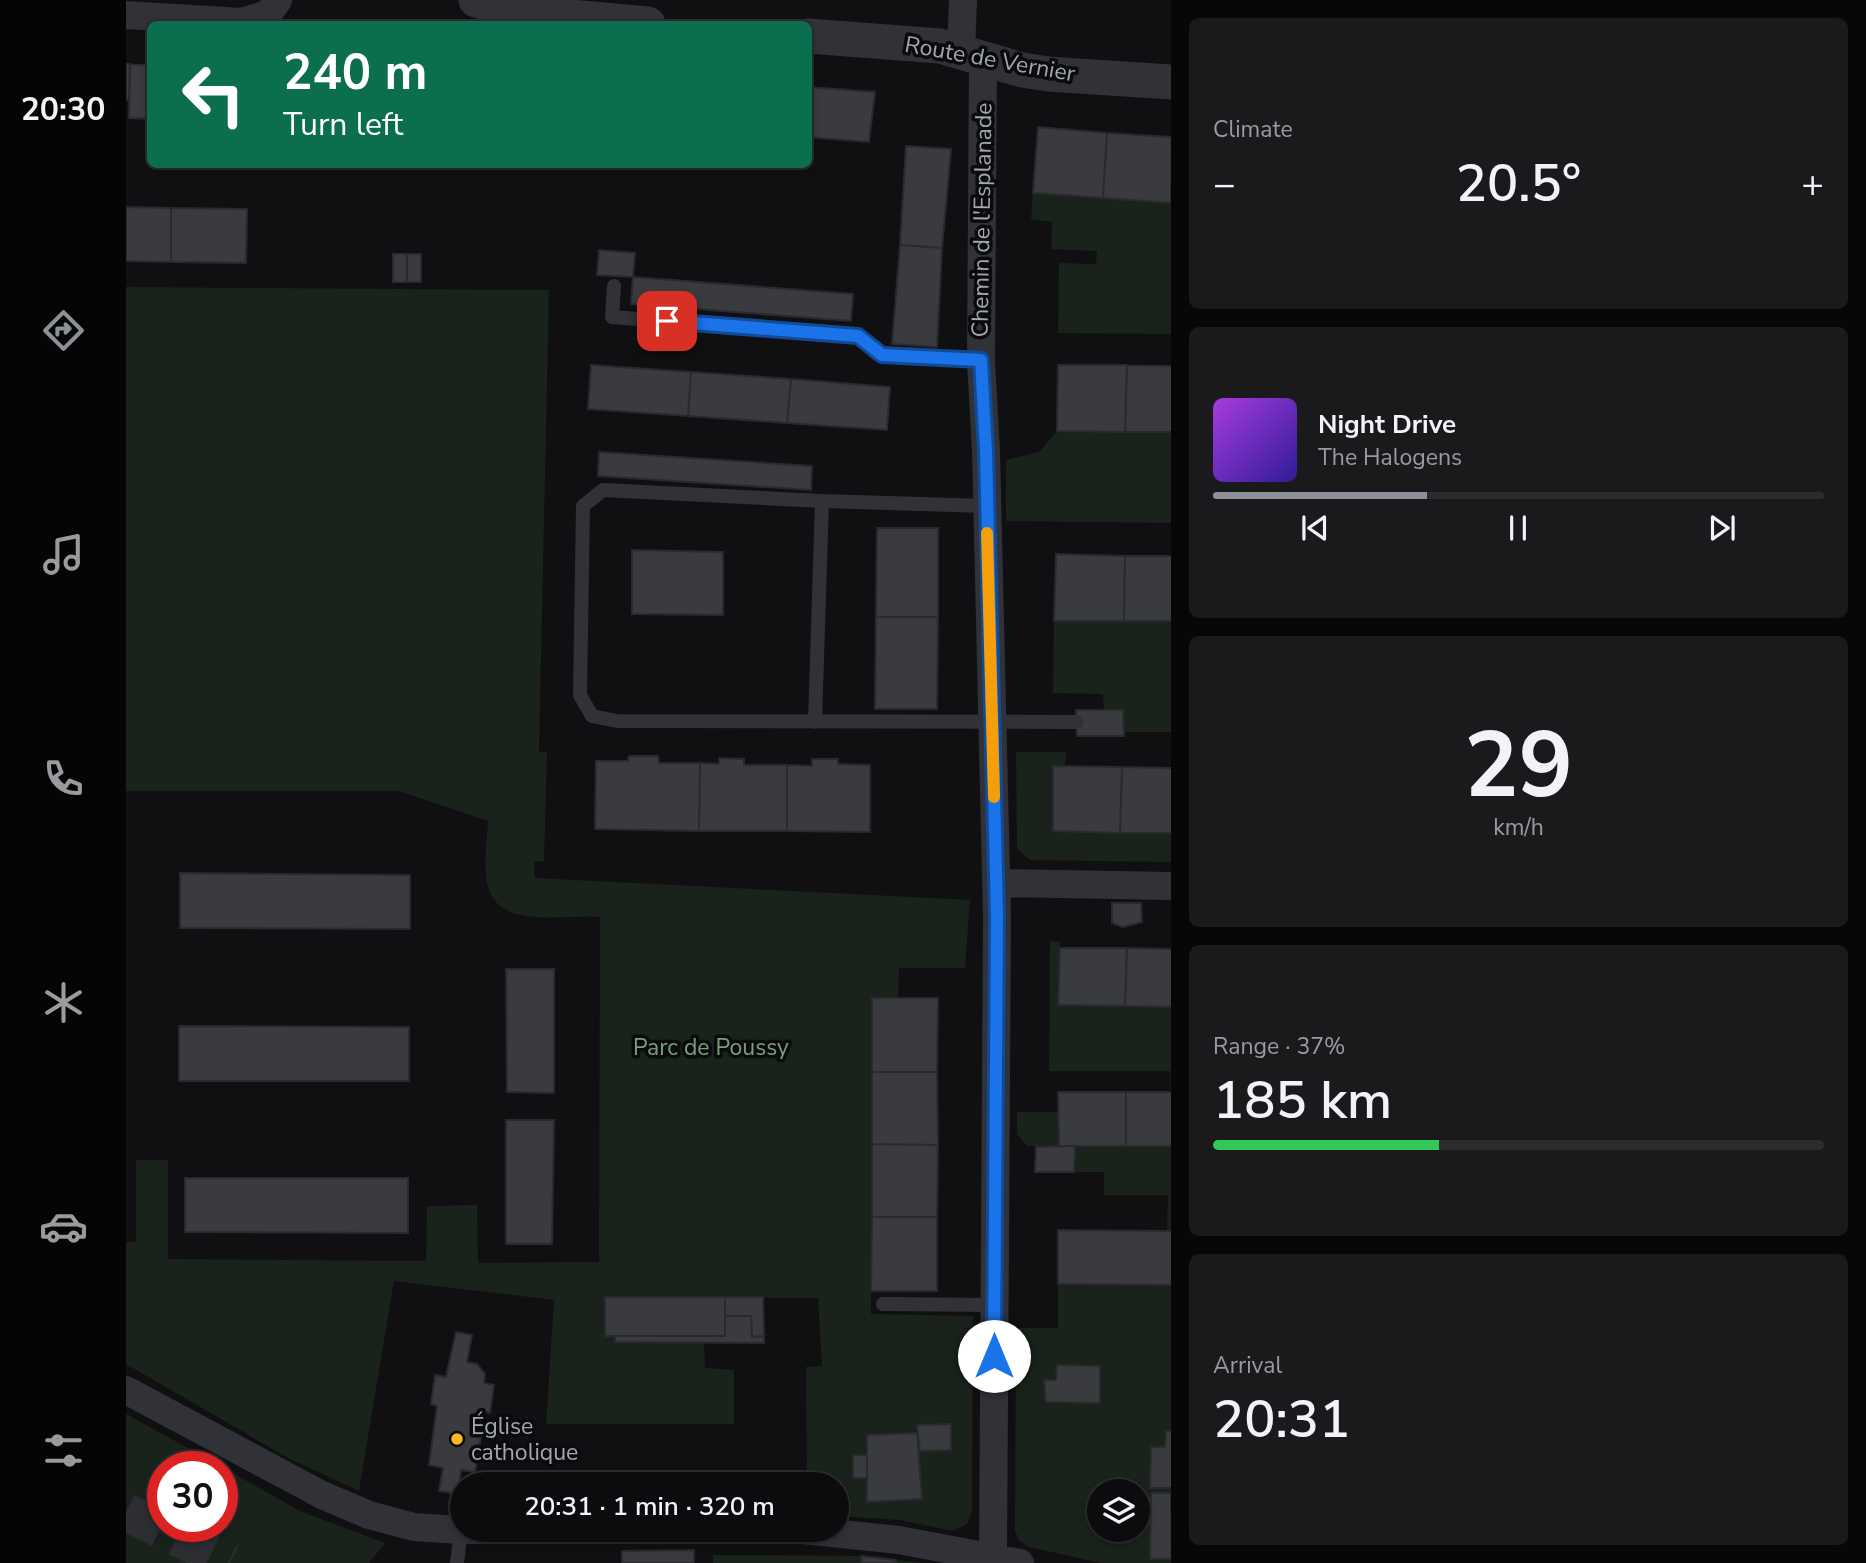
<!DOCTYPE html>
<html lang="en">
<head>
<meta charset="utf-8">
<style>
	body { margin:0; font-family:"Nunito Sans",sans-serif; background:#1a1a1c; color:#f1f3f6; height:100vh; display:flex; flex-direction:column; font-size:26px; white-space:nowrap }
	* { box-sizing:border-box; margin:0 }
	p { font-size:23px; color:#9a9b9e }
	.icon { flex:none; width:38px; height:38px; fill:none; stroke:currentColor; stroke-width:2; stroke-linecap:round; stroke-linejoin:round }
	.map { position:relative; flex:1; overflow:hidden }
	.sheet { display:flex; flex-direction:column; gap:18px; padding:18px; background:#070708; width:695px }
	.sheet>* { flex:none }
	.guide { position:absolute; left:21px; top:21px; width:665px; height:147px; border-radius:10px; box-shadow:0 4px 10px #0003,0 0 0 2px #2c2c2e; background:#0b6e4f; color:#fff; overflow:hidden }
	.controls { position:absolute; left:961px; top:1479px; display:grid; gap:14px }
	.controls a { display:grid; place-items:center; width:63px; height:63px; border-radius:50%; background:#0c0c0e; box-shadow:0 4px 10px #0003,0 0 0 2px #2c2c2e; font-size:35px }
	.speed { position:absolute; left:21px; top:1451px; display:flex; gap:14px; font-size:35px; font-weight:700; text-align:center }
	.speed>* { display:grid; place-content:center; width:91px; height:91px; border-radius:50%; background:#0c0c0e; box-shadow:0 4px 10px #0003,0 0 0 2px #2c2c2e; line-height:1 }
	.speed .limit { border:10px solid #d22; background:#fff; color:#111 }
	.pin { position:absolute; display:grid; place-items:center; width:60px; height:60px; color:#fff; margin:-30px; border-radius:14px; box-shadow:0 4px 10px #0006 }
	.me { position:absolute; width:77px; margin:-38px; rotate:0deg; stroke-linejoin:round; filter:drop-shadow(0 0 5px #0008) }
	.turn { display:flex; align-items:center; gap:24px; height:147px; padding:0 21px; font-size:32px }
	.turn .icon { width:91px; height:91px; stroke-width:2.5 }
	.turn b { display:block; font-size:49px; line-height:60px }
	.big { font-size:52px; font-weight:600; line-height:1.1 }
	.sheet .tile { flex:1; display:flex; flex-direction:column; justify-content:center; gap:10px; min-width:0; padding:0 24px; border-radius:10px; background:#1a1a1c }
	.sheet .dial { align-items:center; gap:0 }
	.dial b { font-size:91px; line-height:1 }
	.song { display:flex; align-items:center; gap:21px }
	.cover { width:84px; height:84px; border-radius:10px; background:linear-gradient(135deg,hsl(280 70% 55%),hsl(250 70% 35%)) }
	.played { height:7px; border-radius:4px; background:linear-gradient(90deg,#8c9099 35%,#2c2c2e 35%) }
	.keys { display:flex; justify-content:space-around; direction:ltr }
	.heat { display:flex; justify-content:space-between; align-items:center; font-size:38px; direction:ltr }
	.charge { height:10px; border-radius:5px; background:linear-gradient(90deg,#34c759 37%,#2c2c2e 0) }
	.trip { position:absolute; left:324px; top:1472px; width:399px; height:70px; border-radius:35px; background:#0c0c0e; box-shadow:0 4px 10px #0003,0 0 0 2px #2c2c2e; font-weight:600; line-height:70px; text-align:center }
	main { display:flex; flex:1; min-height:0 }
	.menu { display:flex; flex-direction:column; width:126px; justify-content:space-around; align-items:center; background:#050506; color:#9a9b9e }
	.menu .icon { width:49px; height:49px }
	.menu .selected { color:#8c9099 }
	.menu b { font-size:32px; color:#f1f3f6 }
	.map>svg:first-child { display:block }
	.green { fill:#1a221c; fill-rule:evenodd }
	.building { fill:#3a3b3f; stroke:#2a2a2e; stroke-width:2 }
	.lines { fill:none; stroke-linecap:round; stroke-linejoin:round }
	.motorway-tunnel { stroke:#2d2e32; stroke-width:38; stroke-dasharray:38 19; stroke-linecap:butt }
	.service { stroke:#313237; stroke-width:14 }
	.minor { stroke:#313237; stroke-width:28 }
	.tertiary { stroke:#313237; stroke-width:35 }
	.route-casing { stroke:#114b97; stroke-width:18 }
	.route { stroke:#1a73e8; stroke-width:12 }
	.slow { stroke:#f59e0b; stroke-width:12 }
	.poi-dot { fill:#fbbb20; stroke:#0b0b0d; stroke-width:2.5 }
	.labels { text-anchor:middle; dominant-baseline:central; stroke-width:7; stroke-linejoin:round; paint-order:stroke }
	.street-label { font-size:23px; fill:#a1a6b3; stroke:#0b0b0d }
	.park-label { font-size:23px; fill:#76a07b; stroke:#0b0b0d }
	.poi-label { font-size:23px; fill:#a1a6b3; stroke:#0b0b0d; text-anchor:start }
</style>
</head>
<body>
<main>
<nav class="menu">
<b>20:30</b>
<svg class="icon selected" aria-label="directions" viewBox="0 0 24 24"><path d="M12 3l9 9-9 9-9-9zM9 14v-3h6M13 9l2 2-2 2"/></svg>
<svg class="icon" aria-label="music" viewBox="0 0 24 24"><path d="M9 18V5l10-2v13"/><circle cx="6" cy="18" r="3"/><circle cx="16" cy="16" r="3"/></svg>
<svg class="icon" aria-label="phone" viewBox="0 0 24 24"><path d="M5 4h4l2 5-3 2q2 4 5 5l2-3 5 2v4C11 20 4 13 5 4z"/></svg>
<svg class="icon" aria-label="climate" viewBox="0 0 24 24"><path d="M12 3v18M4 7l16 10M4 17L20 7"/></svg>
<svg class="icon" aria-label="car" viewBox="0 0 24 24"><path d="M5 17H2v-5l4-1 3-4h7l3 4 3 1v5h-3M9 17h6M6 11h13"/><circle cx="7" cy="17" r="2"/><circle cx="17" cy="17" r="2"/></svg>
<svg class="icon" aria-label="filters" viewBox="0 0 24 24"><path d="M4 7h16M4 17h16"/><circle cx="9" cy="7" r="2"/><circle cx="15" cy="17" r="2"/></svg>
</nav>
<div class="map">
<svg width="1046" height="1563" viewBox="0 0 1046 1563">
	<rect width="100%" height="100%" fill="#101012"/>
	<path class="green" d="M 907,193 L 1045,203 L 1045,334 L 932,333 L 933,263 L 970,264 L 971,251 L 925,249 L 926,222 L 905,219 Z
		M 0,287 L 423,290 L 413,752 L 421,752 L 418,861 L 408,862 L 409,878 L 844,900 L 839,968 L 773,968 L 772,998 L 746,999 L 745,1314 L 847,1316 L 846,1511 L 841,1524 L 827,1531 L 774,1520 L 711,1516 L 710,1484 L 681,1484 L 680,1367 L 696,1366 L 692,1298 L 479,1297 L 479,1336 L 578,1342 L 579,1368 L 608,1370 L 608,1424 L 420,1424 L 428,1300 L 268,1281 L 233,1491 L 164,1459 L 0,1364 L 0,1242 L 10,1242 L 10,1160 L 42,1160 L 42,1259 L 300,1261 L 301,1206 L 351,1205 L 352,1263 L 473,1262 L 474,917 C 443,914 378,929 364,892 C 356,874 361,841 362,821 L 273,791 L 0,791 Z
		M 931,431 L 1045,432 L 1045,523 L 880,521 L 880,460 L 913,452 Z
		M 928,621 L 1045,621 L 1045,732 L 998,732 L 997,710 L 978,710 L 977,694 L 927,693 Z
		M 890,752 L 940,752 L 939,766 L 927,766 L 927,831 L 1045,833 L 1045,862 L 904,860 L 891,848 Z
		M 924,941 L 934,942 L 932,1005 L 1045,1007 L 1045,1092 L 1044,1071 L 923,1071 Z
		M 891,1112 L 933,1112 L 933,1146 L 901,1146 L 891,1134 Z
		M 949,1146 L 1045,1146 L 1045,1231 L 1041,1230 L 1042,1195 L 978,1195 L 978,1172 L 948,1172 Z
		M 932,1284 L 1045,1285 L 1045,1563 L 975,1563 L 903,1547 L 893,1540 L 889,1531 L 890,1328 L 932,1328 ZM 973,1491 L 1012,1491 L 1012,1530 L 973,1530 Z
		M 0,1414 L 95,1466 L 37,1466 L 37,1526 L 96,1526 L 96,1467 L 174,1511 L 259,1543 L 243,1563 L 0,1563 Z
		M 587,1555 L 735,1556 L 797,1563 L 587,1563 Z"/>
	<path class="building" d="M 0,64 L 4,64 L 3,100 L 0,100 Z
		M 4,64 L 24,65 L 24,119 L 3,118 Z
		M 682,87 L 749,92 L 743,142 L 682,137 Z
		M 912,127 L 981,133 L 977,198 L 907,193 Z
		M 981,133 L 1046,137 L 1045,203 L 977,198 Z
		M 780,146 L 825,149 L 816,248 L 774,245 Z
		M 0,207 L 45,208 L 45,262 L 0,261 Z
		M 45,208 L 121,209 L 120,263 L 45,262 Z
		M 774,245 L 816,248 L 811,347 L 766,344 Z
		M 473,250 L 509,253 L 507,277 L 471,275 Z
		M 267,254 L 281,254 L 281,282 L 267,282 Z
		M 281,254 L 295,254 L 295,282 L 281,282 Z
		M 507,277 L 727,294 L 725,321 L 505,304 Z
		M 465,365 L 565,372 L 562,416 L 462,409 Z
		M 932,365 L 1001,365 L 999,432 L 931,431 Z
		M 1001,365 L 1046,366 L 1046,432 L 999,432 Z
		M 565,372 L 665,379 L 661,423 L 562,416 Z
		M 665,379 L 764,387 L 761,430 L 661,423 Z
		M 473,452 L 686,466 L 685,490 L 472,476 Z
		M 751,528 L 812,528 L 812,617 L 750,617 Z
		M 506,550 L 597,552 L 597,615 L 506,614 Z
		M 930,554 L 999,556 L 998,621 L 928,621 Z
		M 999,556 L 1046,556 L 1046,621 L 998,621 Z
		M 750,617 L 812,617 L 811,709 L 749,709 Z
		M 950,710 L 997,710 L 998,736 L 951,736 Z
		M 503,756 L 532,756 L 533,763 L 574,763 L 573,831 L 469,829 L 470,761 L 502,761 Z
		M 593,758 L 618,759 L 618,765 L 661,765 L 661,831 L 573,831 L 574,763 L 593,764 Z
		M 686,759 L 712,759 L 712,764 L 744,765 L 744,832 L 661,831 L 661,765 L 686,766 Z
		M 927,766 L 996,767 L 994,833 L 927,831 Z
		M 996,767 L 1046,768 L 1046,833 L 994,833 Z
		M 54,873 L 284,875 L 284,929 L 54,928 Z
		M 986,903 L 1015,903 L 1016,922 L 997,927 L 986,923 Z
		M 934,948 L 1001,948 L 999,1006 L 932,1005 Z
		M 1001,948 L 1046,949 L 1046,1007 L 999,1006 Z
		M 380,969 L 428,969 L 428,1093 L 381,1092 Z
		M 746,998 L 812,998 L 811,1072 L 746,1072 Z
		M 53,1026 L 283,1027 L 283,1081 L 53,1081 Z
		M 746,1072 L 811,1072 L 812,1145 L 746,1144 Z
		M 932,1092 L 1000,1092 L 1000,1146 L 933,1146 Z
		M 1000,1092 L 1046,1092 L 1046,1146 L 1000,1146 Z
		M 380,1120 L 428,1120 L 426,1244 L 380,1244 Z
		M 746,1144 L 812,1145 L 811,1217 L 746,1217 Z
		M 949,1146 L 948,1172 L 909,1172 L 910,1147 Z
		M 59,1178 L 282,1178 L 282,1233 L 59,1232 Z
		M 746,1217 L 811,1217 L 811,1291 L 745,1291 Z
		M 932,1230 L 1046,1231 L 1046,1285 L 932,1284 Z
		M 479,1297 L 599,1297 L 599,1336 L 479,1336 Z
		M 599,1297 L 637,1297 L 638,1336 L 626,1337 L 625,1316 L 599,1316 Z
		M 599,1316 L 625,1316 L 626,1337 L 638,1336 L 638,1343 L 489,1342 L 489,1336 L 599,1336 Z
		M 330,1332 L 346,1335 L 341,1362 L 351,1364 L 359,1374 L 358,1383 L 368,1385 L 364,1413 L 359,1412 L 349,1472 L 335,1470 L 332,1494 L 313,1491 L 317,1468 L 303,1465 L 311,1406 L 305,1404 L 309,1375 L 320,1377 Z
		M 931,1365 L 974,1366 L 974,1403 L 920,1402 L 918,1380 L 930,1380 Z
		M 825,1424 L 825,1450 L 794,1451 L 791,1425 Z
		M 1040,1431 L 1046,1431 L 1046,1488 L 1024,1488 L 1025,1447 L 1039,1447 Z
		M 791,1433 L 796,1499 L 741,1502 L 741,1435 Z
		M 727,1455 L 741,1455 L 741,1478 L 727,1478 Z
		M 1025,1493 L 1045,1493 L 1046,1559 L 1024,1559 Z
		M 568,1550 L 568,1563 L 496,1563 L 496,1551 Z
		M 735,1556 L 770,1560 L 770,1563 L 736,1563 Z"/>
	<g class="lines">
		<path class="motorway-tunnel" d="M 0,1512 L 104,1563"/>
		<path class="service" d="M 488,286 L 486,317 L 732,336 L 756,355 L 855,361
			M 860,506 L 696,501 L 477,490 L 457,506 L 454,695 L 466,716 L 491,721 L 951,722
			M 689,722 L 696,501
			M 757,1304 L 868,1305
			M 331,1563 L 335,1530"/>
		<path class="minor" d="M 0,15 L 115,22 L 142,14 L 152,0
			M 835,51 L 837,0
			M 857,58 L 855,361 L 860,451 L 871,917 L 867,1557
			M 870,883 L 1046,886
			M 0,1390 L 196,1495 L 243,1515 L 288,1527 L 335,1530 L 677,1530 L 773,1540 L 894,1563"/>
		<path class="tertiary" d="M 350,0 L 401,13 L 522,24
			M 682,36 L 814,46 L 896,70 L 922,74 L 1046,82"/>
	</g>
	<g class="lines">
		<g class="route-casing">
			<path id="route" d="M 541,321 L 732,336 L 756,355 L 855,360 L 860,451 L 871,917 L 868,1356"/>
		</g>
		<use href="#route" class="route"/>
		<path class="slow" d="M 861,533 L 868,797"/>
	</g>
	<circle class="poi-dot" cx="331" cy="1439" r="7"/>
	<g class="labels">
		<g class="street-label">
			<text transform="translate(864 59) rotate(10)">Route de Vernier</text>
			<text transform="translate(856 220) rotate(-89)">Chemin de l'Esplanade</text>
		</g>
		<g class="park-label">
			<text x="585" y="1047">Parc de Poussy</text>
		</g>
		<g class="poi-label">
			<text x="345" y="1426">Église<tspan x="345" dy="26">catholique</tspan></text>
		</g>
	</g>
</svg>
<div class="controls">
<a><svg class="icon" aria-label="layers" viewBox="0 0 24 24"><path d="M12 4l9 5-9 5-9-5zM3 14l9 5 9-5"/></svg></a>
</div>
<div class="speed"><div class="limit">30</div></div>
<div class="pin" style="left:541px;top:321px;background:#d93025"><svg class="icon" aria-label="arrive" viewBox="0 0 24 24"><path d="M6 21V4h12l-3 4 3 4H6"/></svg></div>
<svg class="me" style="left:868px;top:1356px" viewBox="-20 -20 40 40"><circle r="19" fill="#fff"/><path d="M0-13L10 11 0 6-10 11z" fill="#1a73e8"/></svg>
<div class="trip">20:31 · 1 min · 320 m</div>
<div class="guide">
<div class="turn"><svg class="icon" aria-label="left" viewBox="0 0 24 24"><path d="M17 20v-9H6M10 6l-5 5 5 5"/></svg><div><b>240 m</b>Turn left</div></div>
</div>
</div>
<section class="sheet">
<div class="tile"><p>Climate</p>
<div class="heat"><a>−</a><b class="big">20.5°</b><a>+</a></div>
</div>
<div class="tile">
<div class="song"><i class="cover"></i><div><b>Night Drive</b><p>The Halogens</p></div></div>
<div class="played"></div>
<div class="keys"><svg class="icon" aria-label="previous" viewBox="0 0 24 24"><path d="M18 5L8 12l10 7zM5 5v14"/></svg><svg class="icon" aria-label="pause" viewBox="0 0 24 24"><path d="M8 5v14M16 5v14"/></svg><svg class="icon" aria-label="next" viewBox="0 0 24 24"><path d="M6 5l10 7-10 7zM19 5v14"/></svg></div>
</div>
<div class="tile dial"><b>29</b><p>km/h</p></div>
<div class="tile"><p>Range · 37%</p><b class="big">185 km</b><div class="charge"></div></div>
<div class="tile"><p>Arrival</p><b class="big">20:31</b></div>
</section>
</main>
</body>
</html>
